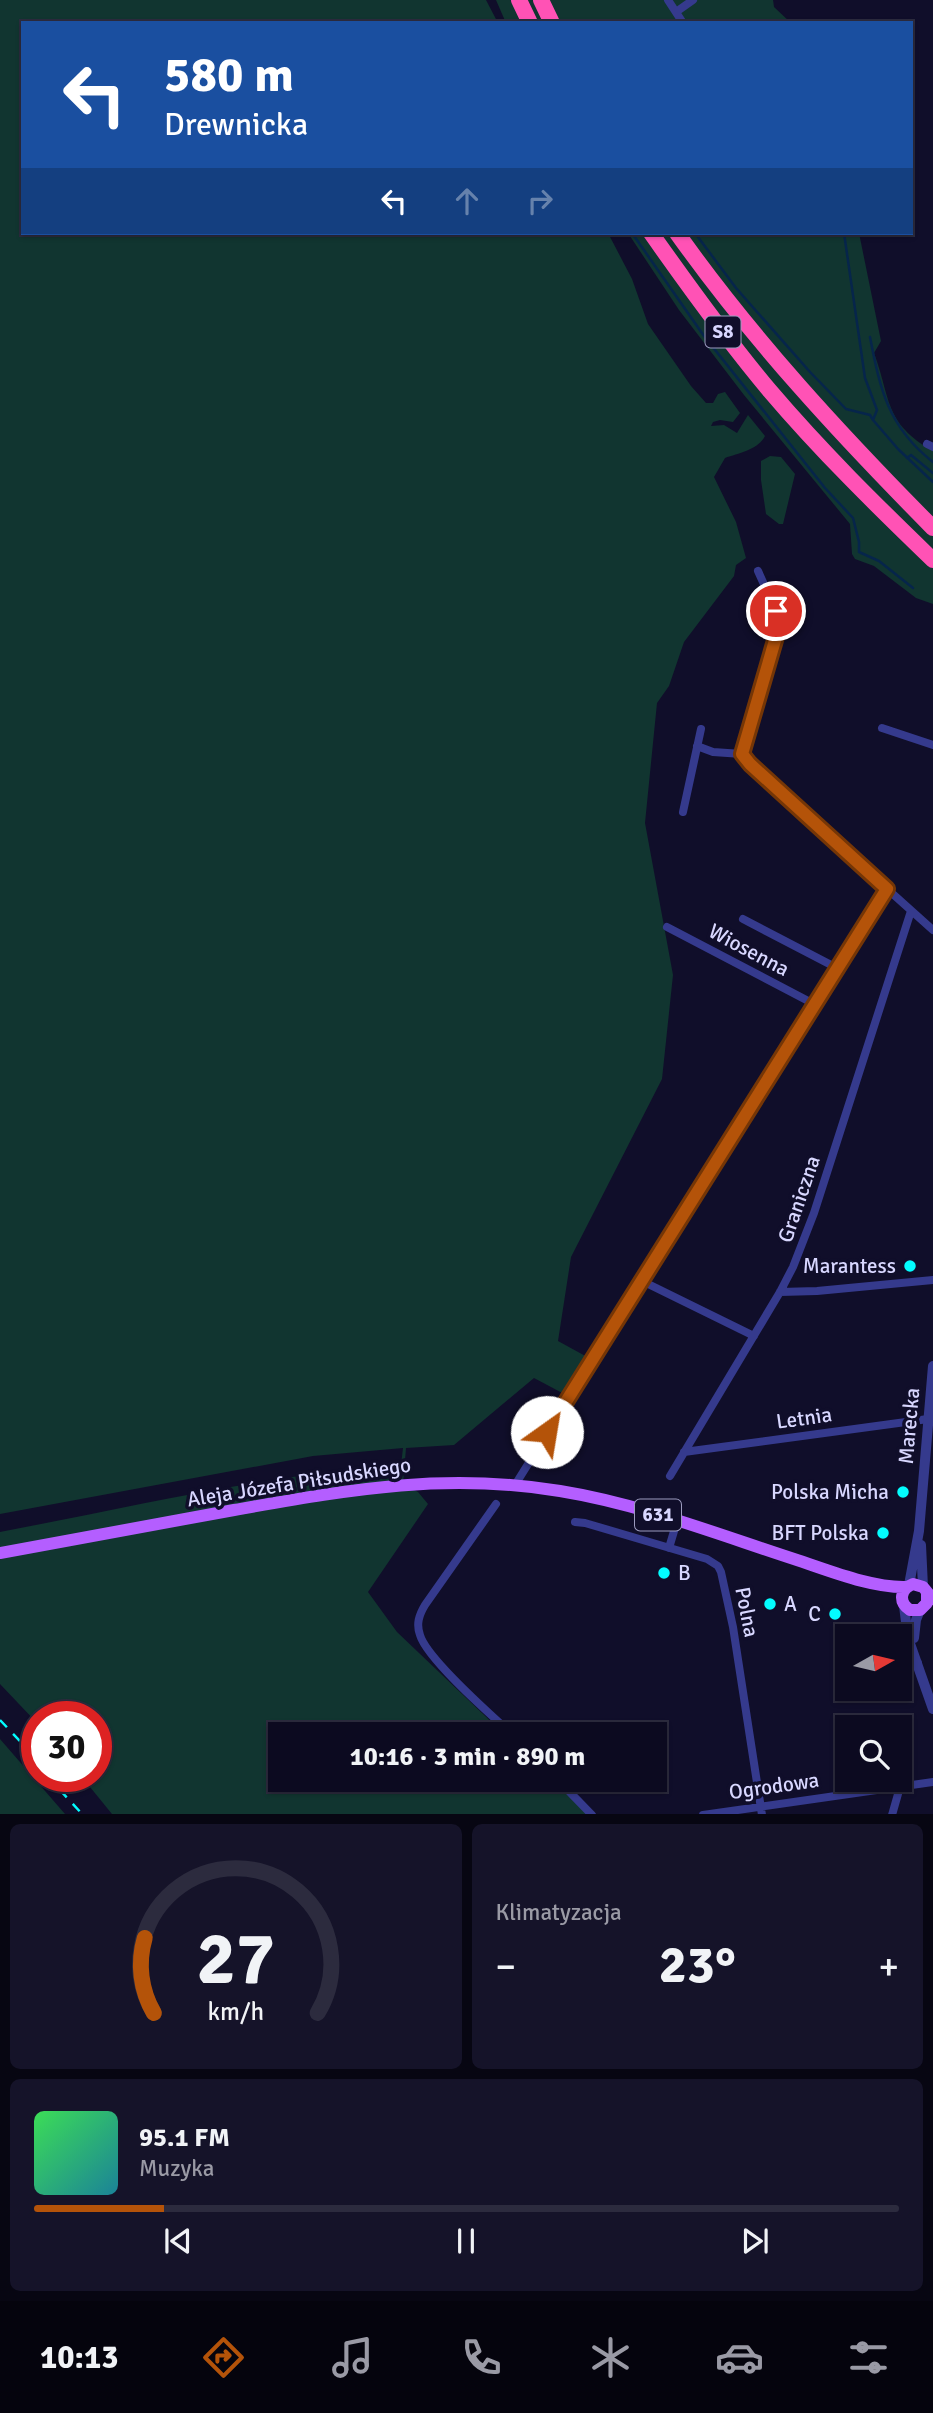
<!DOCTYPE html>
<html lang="pl">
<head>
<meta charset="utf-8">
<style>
	body { margin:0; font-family:Signika,sans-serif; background:#151329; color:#f1f3f6; height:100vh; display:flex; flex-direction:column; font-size:26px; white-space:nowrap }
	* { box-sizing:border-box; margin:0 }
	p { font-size:23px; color:#9a9aa5 }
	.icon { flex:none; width:38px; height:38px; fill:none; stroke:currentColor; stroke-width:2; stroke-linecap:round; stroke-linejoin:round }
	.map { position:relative; height:1814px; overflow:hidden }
	.drawer { display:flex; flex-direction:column; gap:10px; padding:10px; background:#070612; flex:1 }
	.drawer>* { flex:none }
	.hud { position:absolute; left:21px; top:21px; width:892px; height:214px; border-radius:0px; box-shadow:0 2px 5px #0004,0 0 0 2px #2c2b3e; background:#1a4fa0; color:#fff; overflow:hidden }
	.needle { width:46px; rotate:82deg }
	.buttons { position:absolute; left:835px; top:1624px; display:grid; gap:14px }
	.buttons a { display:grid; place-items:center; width:77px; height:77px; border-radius:0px; background:#0c0a20; box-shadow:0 2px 5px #0004,0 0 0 2px #2c2b3e; font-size:35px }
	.speed { position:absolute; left:21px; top:1701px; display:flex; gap:14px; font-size:35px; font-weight:700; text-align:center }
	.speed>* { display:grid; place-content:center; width:91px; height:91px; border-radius:50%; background:#0c0a20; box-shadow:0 2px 5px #0004,0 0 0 2px #2c2b3e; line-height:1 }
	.speed .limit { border:10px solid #d22; background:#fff; color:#111 }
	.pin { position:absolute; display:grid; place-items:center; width:60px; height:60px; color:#fff; margin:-30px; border:4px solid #fff; border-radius:50%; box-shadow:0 2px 7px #0007 }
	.me { position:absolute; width:77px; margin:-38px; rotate:32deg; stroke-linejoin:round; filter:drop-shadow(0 0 5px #0008) }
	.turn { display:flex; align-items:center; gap:24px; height:147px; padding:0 28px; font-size:32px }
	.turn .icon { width:91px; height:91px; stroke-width:2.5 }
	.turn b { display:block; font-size:49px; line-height:60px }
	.lanes { display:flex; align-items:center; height:66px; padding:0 28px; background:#0003; justify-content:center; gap:35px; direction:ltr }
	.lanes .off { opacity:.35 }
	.big { font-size:52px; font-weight:700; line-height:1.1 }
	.drawer .card { flex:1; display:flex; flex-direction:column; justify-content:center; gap:10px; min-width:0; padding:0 24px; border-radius:10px; background:#151329 }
	.drawer .dial { align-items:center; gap:0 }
	.dial svg { height:182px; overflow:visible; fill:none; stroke:#2c2b3e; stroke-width:7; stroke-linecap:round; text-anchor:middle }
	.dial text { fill:#f1f3f6; stroke:none }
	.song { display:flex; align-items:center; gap:21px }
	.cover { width:84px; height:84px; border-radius:10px; background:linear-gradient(135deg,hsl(130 70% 55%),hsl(190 70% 35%)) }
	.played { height:7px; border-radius:4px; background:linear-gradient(90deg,#b45309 15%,#2c2b3e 15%) }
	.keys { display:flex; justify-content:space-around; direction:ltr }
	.heat { display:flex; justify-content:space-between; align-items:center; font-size:38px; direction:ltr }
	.drawer .tiles { flex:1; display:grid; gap:10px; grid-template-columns:1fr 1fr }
	.card:last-child { grid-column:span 2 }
	.trip { position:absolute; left:268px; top:1722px; width:399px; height:70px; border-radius:0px; background:#0c0a20; box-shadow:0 2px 5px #0004,0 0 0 2px #2c2b3e; font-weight:700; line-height:70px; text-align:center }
	.menu { display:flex; height:112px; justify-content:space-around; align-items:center; background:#05040d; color:#9a9aa5 }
	.menu .icon { width:49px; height:49px }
	.menu .current { color:#b45309 }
	.menu b { font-size:32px; color:#f1f3f6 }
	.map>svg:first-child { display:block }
	.green { fill:#113530 }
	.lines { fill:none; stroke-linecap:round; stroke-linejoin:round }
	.stream { stroke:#06254b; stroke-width:2.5 }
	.minor { stroke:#353a8d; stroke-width:8 }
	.tertiary { stroke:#353a8d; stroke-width:10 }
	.primary { stroke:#b45eff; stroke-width:12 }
	.motorway { stroke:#ff52b5; stroke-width:16 }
	.rail { stroke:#03fdff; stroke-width:2.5; stroke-dasharray:10 9; stroke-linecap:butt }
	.route-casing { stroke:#753606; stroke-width:18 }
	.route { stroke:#b45309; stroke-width:12 }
	.poi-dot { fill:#03fdff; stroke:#100e2a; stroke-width:2.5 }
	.labels { text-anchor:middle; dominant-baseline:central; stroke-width:7; stroke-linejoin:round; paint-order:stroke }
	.shield { fill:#100e2a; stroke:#9c9bbf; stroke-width:2 }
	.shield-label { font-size:19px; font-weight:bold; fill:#d8d7ff }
	.street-label { font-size:21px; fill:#d8d7ff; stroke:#100e2a }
	.poi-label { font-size:21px; fill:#d8d7ff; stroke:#100e2a; text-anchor:end }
</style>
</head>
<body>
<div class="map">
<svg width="933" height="1815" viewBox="0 0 933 1815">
	<rect width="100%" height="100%" fill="#100e2a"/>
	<path class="green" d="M 0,0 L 486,0 L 498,23 L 23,23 L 23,233 L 608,233 L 632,279 L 648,324 L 691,386 L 706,403 L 713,403 L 718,394 L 725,392 L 740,413 L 733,422 L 720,420 L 713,422 L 711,426 L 724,425 L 737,433 L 748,415 L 765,436 C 758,450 739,453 725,458 L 714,477 L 736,522 L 746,558 L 736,565 L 734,576 L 684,642 L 669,686 L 657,703 L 645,823 L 673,975 L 662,1079 L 571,1257 L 558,1341 L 589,1358 L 566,1395 L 534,1378 L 454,1445 L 406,1448 L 403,1484 L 418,1492 L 428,1504 L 368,1592 L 397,1632 L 504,1734 L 280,1734 L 280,1780 L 552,1780 L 588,1814 L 112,1814 L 81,1776 L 96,1776 L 96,1717 L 37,1717 L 37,1723 L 0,1684 L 0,1532 C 131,1507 269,1474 401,1465 L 403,1448 L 313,1456 L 0,1514 Z
		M 496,0 L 773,0 L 774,7 L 791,23 L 506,23 Z
		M 628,233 L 859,233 L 881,341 L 874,353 C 891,399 884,423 933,451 L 933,604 L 916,598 L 874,566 L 855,559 L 852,554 L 850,524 L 744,395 L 679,310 Z
		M 770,456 L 781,457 L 795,474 L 783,524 L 779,524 L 766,514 L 761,480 L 761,461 Z
		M 0,1739 L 65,1814 L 0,1814 Z"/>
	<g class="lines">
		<path class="stream" d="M 632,233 L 704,336 L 825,488 L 853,518 L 859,542 L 859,552 L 879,561 L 913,588
			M 695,233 L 736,288 L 810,372 L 846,409 L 870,415 L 873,420
			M 844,233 L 865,378 L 877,410 L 873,420 L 898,449 L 933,482
			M 870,337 C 880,389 888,427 933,462
			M 907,458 L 911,455 L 933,473"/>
		<path class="minor" d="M 668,0 L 683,23
			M 676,12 L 693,0
			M 927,444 L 933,447
			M 882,728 L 933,745
			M 697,746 L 713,752 L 742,754 L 816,825 L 933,930
			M 742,754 L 778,630 L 776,611 L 758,571
			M 683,812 L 701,729
			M 743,919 L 837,968
			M 667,927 L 814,1004
			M 642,1281 L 754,1336
			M 780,1292 L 817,1291 L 933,1280
			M 684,1452 L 928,1419
			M 670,1476 L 780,1292 L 793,1267 L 814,1213 L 911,911
			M 515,1485 L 887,889
			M 496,1504 L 425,1605 C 419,1615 416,1624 420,1635 C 427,1659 491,1715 512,1734
			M 575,1522 L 585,1523 L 707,1559 L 718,1566 L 721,1572 L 733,1627 L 762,1815
			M 669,1548 L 677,1521
			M 900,1667 L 918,1663
			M 558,1780 L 592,1815
			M 703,1815 L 933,1782
			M 892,1815 L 900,1787"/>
		<path class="tertiary" d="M 921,1545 L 923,1587
			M 909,1585 L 919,1531 L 933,1366
			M 904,1606 L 908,1638 L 933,1709
			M 914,1638 L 916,1620 L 920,1610"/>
		<path class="primary" d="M 0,1553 C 78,1538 156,1524 234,1510 C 348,1490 444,1472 560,1491 C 640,1504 717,1534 794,1559 C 828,1570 871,1588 906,1587
			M 927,1593 L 927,1603 L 920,1610 L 910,1610 C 898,1602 900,1589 913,1584 L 923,1587 L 933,1599"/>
		<path class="motorway" d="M 519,0 L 530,23
			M 541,0 L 552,23
			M 651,233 C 689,287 727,340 770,391 C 821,451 877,506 933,560
			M 677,233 C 753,340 841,435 933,528"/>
		<path class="rail" d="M 0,1720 L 37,1759
			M 47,1776 L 83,1815"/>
	</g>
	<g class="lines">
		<g class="route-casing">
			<path id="route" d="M 547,1432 L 887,889 L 750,764 L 742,754 L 778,630 L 776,611"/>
		</g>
		<use href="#route" class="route"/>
	</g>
	<g class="poi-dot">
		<circle cx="910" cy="1266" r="7"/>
		<circle cx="903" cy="1492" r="7"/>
		<circle cx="883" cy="1533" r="7"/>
		<circle cx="664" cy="1573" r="7"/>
		<circle cx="770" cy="1604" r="7"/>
		<circle cx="835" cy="1614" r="7"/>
	</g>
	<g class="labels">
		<g class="shield">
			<rect x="705.5" y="316.5" width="35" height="31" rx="5"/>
			<rect x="635" y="1499.5" width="46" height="31" rx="5"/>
		</g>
		<g class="shield-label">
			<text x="723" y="332">S8</text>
			<text x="658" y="1515">631</text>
		</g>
		<g class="street-label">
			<text transform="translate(749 950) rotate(28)">Wiosenna</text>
			<text transform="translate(799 1199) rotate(-71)">Graniczna</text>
			<text transform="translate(804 1418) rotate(-8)">Letnia</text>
			<text transform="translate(909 1426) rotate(-85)">Marecka</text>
			<text transform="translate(299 1482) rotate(-9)">Aleja Józefa Piłsudskiego</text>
			<text transform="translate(747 1612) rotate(79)">Polna</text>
			<text transform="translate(774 1786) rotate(-8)">Ogrodowa</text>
		</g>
		<g class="poi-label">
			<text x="896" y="1266">Marantess</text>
			<text x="889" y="1492">Polska Micha</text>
			<text x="869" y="1533">BFT Polska</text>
			<text x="678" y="1573" text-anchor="start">B</text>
			<text x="784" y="1604" text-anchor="start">A</text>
			<text x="821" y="1614">C</text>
		</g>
	</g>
</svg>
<div class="buttons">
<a><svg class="needle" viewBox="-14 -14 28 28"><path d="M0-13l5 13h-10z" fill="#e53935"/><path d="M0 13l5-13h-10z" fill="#9a9aa5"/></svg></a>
<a><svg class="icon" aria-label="search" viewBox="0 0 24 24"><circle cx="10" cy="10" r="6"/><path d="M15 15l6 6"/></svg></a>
</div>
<div class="speed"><div class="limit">30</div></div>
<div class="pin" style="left:776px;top:611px;background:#d93025"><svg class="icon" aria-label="arrive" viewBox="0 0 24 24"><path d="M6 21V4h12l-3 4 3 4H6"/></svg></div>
<svg class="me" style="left:547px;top:1432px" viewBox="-20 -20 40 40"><circle r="19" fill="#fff"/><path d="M0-13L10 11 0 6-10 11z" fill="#b45309"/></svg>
<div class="trip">10:16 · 3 min · 890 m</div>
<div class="hud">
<div class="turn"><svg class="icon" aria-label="left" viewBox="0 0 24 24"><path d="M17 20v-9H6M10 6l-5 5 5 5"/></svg><div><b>580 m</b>Drewnicka</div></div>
<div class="lanes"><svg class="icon" aria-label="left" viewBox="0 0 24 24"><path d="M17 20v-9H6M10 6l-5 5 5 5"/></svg><svg class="icon off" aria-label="ahead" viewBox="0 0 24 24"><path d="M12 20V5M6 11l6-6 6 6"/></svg><svg class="icon off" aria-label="right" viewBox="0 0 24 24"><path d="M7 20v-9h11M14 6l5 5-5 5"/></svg></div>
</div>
</div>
<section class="drawer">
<div class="tiles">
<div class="card dial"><svg viewBox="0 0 100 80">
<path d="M14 69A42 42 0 1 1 86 69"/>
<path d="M14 69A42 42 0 0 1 10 36" stroke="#b45309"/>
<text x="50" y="56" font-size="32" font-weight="700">27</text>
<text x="50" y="72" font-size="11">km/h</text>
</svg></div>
<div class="card"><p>Klimatyzacja</p>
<div class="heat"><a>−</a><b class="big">23°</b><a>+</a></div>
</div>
<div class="card">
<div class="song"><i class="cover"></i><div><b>95.1 FM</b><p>Muzyka</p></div></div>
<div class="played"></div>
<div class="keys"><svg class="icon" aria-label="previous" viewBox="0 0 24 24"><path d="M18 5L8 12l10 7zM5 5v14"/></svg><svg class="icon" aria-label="pause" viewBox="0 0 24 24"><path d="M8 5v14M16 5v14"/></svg><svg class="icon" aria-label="next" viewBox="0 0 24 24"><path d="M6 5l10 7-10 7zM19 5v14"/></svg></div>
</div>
</div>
</section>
<nav class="menu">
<b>10:13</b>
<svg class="icon current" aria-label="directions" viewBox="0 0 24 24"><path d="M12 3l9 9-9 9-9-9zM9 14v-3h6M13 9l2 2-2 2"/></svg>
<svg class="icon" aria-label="music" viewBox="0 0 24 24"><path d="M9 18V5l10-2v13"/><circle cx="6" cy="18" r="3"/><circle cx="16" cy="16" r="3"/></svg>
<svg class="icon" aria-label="phone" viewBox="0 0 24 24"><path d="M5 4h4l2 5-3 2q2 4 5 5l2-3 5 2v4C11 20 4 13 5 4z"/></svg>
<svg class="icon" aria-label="climate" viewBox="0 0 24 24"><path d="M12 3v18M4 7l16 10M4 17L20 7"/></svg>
<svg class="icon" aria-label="car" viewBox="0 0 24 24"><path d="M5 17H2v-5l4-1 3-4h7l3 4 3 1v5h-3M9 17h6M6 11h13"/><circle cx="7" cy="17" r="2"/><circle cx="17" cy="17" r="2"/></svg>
<svg class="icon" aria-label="filters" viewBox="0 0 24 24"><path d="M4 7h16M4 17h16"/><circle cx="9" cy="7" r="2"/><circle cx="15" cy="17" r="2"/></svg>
</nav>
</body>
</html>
